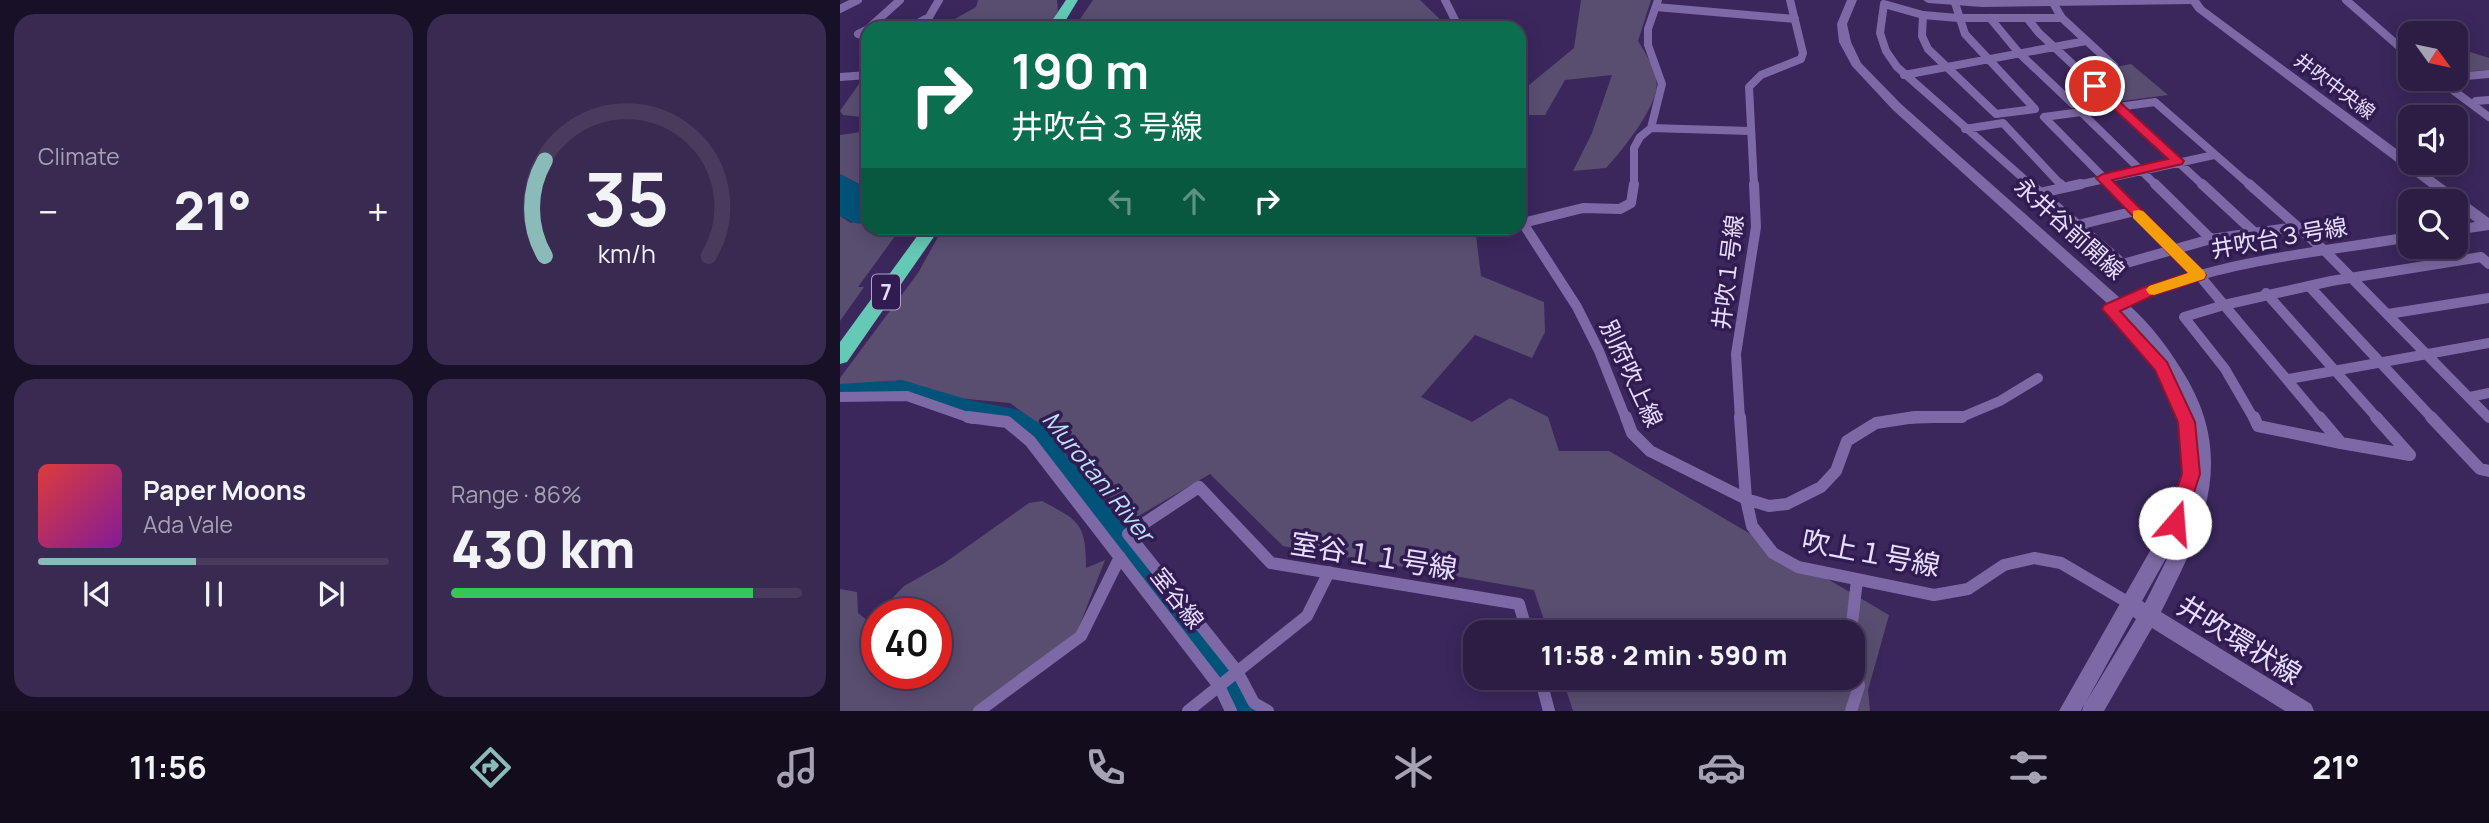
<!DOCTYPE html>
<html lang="en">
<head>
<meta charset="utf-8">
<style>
	body { margin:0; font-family:Manrope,"Noto Sans JP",sans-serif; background:#382a50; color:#f1f3f6; height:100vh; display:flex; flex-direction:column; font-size:26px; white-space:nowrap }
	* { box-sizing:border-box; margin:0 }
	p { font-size:23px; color:#a6a2b3 }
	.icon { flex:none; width:38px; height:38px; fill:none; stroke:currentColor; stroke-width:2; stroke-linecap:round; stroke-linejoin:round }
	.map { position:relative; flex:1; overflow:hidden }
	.details { display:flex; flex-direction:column; gap:14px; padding:14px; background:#181026; width:840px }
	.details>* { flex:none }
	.top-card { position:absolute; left:21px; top:21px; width:665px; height:214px; border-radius:21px; box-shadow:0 4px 18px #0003,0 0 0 2px #483b5e; background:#0b6e4f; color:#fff; overflow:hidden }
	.needle { width:46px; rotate:123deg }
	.controls { position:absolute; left:1558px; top:21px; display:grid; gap:14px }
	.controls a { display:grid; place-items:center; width:70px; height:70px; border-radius:14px; background:#2c1d45; box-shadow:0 4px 18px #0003,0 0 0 2px #483b5e; font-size:35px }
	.speed { position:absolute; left:21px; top:598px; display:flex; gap:14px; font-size:35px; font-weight:700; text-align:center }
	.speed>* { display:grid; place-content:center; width:91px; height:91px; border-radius:50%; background:#2c1d45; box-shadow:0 4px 18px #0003,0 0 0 2px #483b5e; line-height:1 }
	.speed .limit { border:10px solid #d22; background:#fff; color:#111 }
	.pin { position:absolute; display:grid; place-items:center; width:60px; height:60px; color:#fff; margin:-30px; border:4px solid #fff; border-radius:50%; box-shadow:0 2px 7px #0007 }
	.me { position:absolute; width:77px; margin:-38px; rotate:18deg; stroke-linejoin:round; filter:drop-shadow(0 0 5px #0008) }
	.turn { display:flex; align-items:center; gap:24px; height:147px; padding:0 35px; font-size:32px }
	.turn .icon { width:91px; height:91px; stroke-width:2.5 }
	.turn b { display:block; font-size:49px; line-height:60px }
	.lanes { display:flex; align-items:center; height:66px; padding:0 35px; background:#0003; justify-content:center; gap:35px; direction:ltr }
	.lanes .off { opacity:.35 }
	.big { font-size:52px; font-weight:800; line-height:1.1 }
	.details .card { flex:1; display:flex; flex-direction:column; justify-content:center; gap:10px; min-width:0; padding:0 24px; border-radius:21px; background:#382a50 }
	.details .dial { align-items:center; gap:0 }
	.dial svg { height:182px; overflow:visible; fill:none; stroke:#483b5e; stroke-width:7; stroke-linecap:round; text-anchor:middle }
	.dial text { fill:#f1f3f6; stroke:none }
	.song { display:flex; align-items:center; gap:21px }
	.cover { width:84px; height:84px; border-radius:10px; background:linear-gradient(135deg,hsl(0 70% 55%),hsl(290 70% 35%)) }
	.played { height:7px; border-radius:4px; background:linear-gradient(90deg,#8bbbb9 45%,#483b5e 45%) }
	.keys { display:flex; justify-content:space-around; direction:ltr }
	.heat { display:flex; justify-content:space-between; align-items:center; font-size:38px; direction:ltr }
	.charge { height:10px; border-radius:5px; background:linear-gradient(90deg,#34c759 86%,#483b5e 0) }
	.details .tiles { flex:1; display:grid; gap:14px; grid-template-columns:repeat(2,1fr) }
	.trip { position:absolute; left:623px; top:620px; width:402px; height:70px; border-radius:21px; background:#2c1d45; box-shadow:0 4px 18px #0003,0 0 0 2px #483b5e; font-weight:800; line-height:70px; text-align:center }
	.dock { display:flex; height:112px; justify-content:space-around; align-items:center; background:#120c1c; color:#a6a2b3 }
	.dock .icon { width:49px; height:49px }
	.dock .current { color:#8bbbb9 }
	.dock b { font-size:32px; color:#f1f3f6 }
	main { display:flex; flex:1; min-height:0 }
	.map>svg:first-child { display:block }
	.green { fill:#594e70 }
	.water { fill:#02537a }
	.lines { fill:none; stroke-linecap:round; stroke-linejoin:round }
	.river { fill:#02537a; fill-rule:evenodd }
	.street-far2 { stroke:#7d69a5; stroke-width:8 }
	.street-far1 { stroke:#7d69a5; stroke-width:10 }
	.street { stroke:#7d69a5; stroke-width:12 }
	.secondary { fill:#7d69a5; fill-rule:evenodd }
	.highway { fill:#64cab5; fill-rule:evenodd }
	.route { fill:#e11d48; stroke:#92132f; stroke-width:2 }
	.slow { fill:#f59e0b }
	.labels { text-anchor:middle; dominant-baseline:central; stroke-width:7; stroke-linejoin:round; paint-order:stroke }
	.far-street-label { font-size:19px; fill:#e6ddff; stroke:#311c51 }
	.shield { fill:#311c51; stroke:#b0a3cb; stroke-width:2 }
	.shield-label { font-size:21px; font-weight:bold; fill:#e6ddff }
	.street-label { font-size:23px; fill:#e6ddff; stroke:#311c51 }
	.water-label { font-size:24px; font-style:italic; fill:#bee1f9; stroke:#311c51 }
	.near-street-label { font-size:28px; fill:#e6ddff; stroke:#311c51 }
</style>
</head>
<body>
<main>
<section class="details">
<div class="tiles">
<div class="card"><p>Climate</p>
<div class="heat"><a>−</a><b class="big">21°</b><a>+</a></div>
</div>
<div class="card dial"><svg viewBox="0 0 100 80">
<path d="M14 69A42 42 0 1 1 86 69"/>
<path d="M14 69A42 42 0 0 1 14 27" stroke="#8bbbb9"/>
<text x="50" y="56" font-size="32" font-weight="700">35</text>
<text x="50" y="72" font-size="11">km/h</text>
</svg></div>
<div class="card">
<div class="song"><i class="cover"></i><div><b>Paper Moons</b><p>Ada Vale</p></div></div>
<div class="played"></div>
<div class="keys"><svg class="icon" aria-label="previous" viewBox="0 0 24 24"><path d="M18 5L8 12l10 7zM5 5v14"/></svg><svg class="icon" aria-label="pause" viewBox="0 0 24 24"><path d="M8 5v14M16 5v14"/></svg><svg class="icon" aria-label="next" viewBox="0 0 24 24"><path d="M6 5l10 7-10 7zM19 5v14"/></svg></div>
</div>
<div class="card"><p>Range · 86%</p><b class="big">430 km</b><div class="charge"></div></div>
</div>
</section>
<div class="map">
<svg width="1649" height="711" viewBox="0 0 1649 711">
	<rect width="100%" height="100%" fill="#3b275c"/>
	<path class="green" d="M 138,0 L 217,0 L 218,11 L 208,28 L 99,28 L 136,7 Z
		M 253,0 L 580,0 L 609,28 L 234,28 Z
		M 741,0 L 811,0 L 798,41 C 806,54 820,75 816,91 C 811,114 782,151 766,168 L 733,171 L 752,133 L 772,75 L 725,80 L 705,115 L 689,115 L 689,85 L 734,48 Z
		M 1615,47 L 1649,58 L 1649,70 L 1615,72 Z
		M 1291,64 L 1328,95 L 1275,102 L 1244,73 Z
		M 28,80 L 28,128 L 20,126 L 22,117 L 3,115 L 0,111 L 21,81 Z
		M 28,131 L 28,228 L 61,228 L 18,287 L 24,287 L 0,321 L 0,216 L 11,223 L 22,218 C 19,206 23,195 19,184 L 0,174 L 0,135 Z
		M 103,228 L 635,228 L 641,276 L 704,302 L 705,332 L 692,358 L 635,335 L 581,397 L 632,422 L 670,398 L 708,417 L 719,451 L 769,451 L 1049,615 L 1028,690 L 1030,711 L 733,711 L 722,677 L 1013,677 L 1013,632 L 708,632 L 694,590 L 443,546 L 370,474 L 290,521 L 223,442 L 170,403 L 0,387 L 0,378 L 78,273 Z
		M 202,501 C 240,521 246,524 246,568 L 265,560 L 237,632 L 133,711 L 0,711 L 0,589 L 17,592 L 18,613 L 37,628 L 37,674 L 96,674 L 96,614 L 42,614 L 44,607 L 64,586 L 103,564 L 189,503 Z"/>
	<path class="water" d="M 0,174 L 21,186 L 19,204 L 23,212 L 22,218 L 26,221 C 15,228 10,219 0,216 Z"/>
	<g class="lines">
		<path class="river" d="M 62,380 L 129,400 L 179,410 L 205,427 L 374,639 L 424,711 L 394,711 L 358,655 L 191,437 L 174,423 L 129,414 L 62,394 L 0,398 L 0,384 Z"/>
		<path class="street-far2" d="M 605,0 L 619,28
			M 1506,0 L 1570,56
			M 1213,3 L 1222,18 L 1274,66 L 1241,72
			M 816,7 L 955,19
			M 0,9 L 18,0
			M 1083,15 L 1082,36 L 1088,49 L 1156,114 L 1195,109 L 1125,34 L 1115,3
			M 1150,18 L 1179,53 L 1233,104 L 1269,99
			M 1187,18 L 1199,33 L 1364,186
			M 29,28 L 60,0
			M 69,28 L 89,17 L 99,0
			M 28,29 L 18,34 L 28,38
			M 1064,75 L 1246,41
			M 0,77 L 28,75
			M 1615,77 L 1649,74
			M 1598,79 L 1649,117
			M 1636,101 L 1649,100
			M 1278,107 L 1315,102 L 1411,186
			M 811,128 L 910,131
			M 1125,129 L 1163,123 L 1222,186
			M 794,186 L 794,148 L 800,137 L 811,128 L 822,84 L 808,45 L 808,29 L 818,0
			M 914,186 L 909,87 L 921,75 L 961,59 L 963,53 L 950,0
			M 1192,186 L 1057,67 L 1046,51 L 1040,33 L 1044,4 L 1083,15 L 1118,18 L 1222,18
			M 1233,186 L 1374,155
			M 1272,186 L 1204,117 L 1241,112 L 1317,186"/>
		<path class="street-far1" d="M 1190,184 L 1283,264 L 1371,239 L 1456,227
			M 1220,184 L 1223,187
			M 1270,184 L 1359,275 L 1384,305
			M 1315,184 L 1371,239
			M 1362,184 L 1415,233
			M 1409,184 L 1485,251 L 1649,418
			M 1200,193 L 1241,184
			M 679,217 L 737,307 L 759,351 L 786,419
			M 683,223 L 743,208 L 780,209 L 791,203 L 794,184
			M 1238,225 L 1295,211
			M 1469,286 L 1593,419
			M 1426,293 L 1538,419
			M 1384,305 L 1480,419
			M 1384,305 L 1344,317 L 1385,369 L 1414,419
			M 1384,305 L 1491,281 L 1641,257 L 1649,264
			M 1548,314 L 1649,298
			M 1449,379 L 1649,343
			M 0,397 L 67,396 L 133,419
			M 1630,397 L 1649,393
			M 900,419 L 896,354 L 916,227 L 914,184
			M 1064,419 L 1122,417 L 1160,401 L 1198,378"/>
		<path class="street" d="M 128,417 L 167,422 L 190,441 L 379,686 L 391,711
			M 786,417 L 792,433 L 810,451 L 906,499 L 929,506 L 947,504 L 981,487 L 996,471 L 1007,441 L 1036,423 L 1075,417 L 1122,417
			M 900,417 L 906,499 L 912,526 L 933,553 L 958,567 L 1094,595 L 1128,589 L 1164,565 L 1194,558 L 1221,563 L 1289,603
			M 1414,417 L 1418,426 L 1501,443 L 1479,417
			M 1591,417 L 1640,469 L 1649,471
			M 1501,443 L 1570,455 L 1536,417
			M 1011,632 L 1017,580
			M 700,677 L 709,711
			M 139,711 L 241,636 L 280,557
			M 348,711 L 467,616 L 489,572
			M 428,711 L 414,703 L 397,671 L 288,534 L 359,487 L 431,563 L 679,604 L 687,632
			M 1011,711 L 1019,686 L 1013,655"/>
		<path class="secondary" d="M 1007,0 L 1017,0 L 1007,24 L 1011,42 L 1021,63 L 1061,104 L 1280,298 C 1370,257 1474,248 1570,232 L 1570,242 C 1477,258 1376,265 1290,306 C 1310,324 1327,346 1341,369 C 1398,457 1364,527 1321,612 L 1471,704 L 1474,711 L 1445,711 L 1312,628 L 1264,711 L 1242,711 L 1244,704 L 1241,711 L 1219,711 L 1327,521 L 1342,474 L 1338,422 L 1314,368 L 1320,362 L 1277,313 L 1266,313 L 1263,309 L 1268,304 L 1053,110 L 1012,66 L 999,42 L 997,24 ZM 1338,537 L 1305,603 L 1302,601 ZM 1293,617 L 1296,619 L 1246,702 Z
			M 1083,0 L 1359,0 L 1364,7 L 1570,159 L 1570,163 L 1574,163 L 1649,218 L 1649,230 L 1615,235 L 1615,225 L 1635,222 L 1615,207 L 1615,201 L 1608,201 L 1356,11 L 1351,4 L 1142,7 L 1088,3 Z"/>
		<path class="highway" d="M 226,0 L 238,0 L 221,28 L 207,28 Z
			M 83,228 L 100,228 L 7,362 L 0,364 L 0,342 Z"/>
	</g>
	<path class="route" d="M 1251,83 L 1259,83 L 1344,161 L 1342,164 L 1272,180 L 1366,275 L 1364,279 L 1312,296 L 1280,311 L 1327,362 L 1355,422 L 1360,474 L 1344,523 L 1342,529 L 1335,532 L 1329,529 L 1326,523 L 1342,474 L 1338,422 L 1315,370 L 1262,309 L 1264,305 L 1302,288 L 1348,273 L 1256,178 L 1263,174 L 1328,159 L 1251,88 Z"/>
	<path class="slow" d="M 1298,210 L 1303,211 L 1364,271 L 1366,275 L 1364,279 L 1314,295 L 1309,294 L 1306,290 L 1309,286 L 1348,273 L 1293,218 L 1293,211 Z"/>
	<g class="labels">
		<g class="far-street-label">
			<text transform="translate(1495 86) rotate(37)">井吹中央線</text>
		</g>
		<rect class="shield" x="32" y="274.5" width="28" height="35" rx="5"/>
		<g class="shield-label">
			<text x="46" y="292">7</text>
		</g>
		<g class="street-label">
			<text transform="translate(1230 228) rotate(42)">永井谷前開線</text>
			<text transform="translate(1439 237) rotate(-10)">井吹台３号線</text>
			<text transform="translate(887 272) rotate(-83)">井吹１号線</text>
			<text transform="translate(792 373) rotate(65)">別府吹上線</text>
			<text transform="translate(338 598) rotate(52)">室谷線</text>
		</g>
		<g class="water-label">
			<text transform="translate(259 476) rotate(51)">Murotani River</text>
		</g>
		<g class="near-street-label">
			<text transform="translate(1031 552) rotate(11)">吹上１号線</text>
			<text transform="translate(534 555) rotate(9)">室谷１１号線</text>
			<text transform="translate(1400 639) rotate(32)">井吹環状線</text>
		</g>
	</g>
</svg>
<div class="controls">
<a><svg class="needle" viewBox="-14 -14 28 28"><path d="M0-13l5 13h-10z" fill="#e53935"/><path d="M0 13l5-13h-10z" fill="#a6a2b3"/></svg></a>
<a><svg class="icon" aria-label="sound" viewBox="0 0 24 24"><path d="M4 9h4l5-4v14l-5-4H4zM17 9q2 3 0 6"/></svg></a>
<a><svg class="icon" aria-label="search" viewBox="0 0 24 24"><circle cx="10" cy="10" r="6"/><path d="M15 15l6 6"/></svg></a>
</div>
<div class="speed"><div class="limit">40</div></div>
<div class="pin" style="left:1255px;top:86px;background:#d93025"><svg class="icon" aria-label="arrive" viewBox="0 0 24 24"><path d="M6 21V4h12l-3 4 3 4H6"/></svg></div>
<svg class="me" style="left:1335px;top:523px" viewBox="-20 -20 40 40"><circle r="19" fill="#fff"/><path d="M0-13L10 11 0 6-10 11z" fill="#e11d48"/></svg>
<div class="trip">11:58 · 2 min · 590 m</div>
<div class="top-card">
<div class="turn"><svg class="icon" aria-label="right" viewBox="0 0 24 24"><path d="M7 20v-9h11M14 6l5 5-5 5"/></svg><div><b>190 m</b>井吹台３号線</div></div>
<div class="lanes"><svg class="icon off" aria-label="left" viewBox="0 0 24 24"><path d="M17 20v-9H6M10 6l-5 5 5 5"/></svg><svg class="icon off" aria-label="ahead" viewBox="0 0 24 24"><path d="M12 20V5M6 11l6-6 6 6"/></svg><svg class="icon" aria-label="right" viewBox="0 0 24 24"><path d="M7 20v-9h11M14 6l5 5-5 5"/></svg></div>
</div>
</div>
</main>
<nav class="dock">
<b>11:56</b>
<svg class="icon current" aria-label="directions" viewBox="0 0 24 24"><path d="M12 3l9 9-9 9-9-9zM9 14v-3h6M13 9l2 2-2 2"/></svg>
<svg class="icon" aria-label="music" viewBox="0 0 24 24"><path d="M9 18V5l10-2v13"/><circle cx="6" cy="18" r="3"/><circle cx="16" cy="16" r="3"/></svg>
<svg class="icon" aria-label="phone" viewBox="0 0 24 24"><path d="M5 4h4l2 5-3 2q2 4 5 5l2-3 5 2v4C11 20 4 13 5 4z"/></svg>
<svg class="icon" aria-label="climate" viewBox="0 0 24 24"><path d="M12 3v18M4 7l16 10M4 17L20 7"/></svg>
<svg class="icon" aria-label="car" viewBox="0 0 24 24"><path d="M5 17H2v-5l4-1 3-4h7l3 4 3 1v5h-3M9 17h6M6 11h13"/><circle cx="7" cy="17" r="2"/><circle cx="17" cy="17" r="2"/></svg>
<svg class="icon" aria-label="filters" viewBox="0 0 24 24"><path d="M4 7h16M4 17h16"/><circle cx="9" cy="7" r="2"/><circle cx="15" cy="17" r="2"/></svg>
<b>21°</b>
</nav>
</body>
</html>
